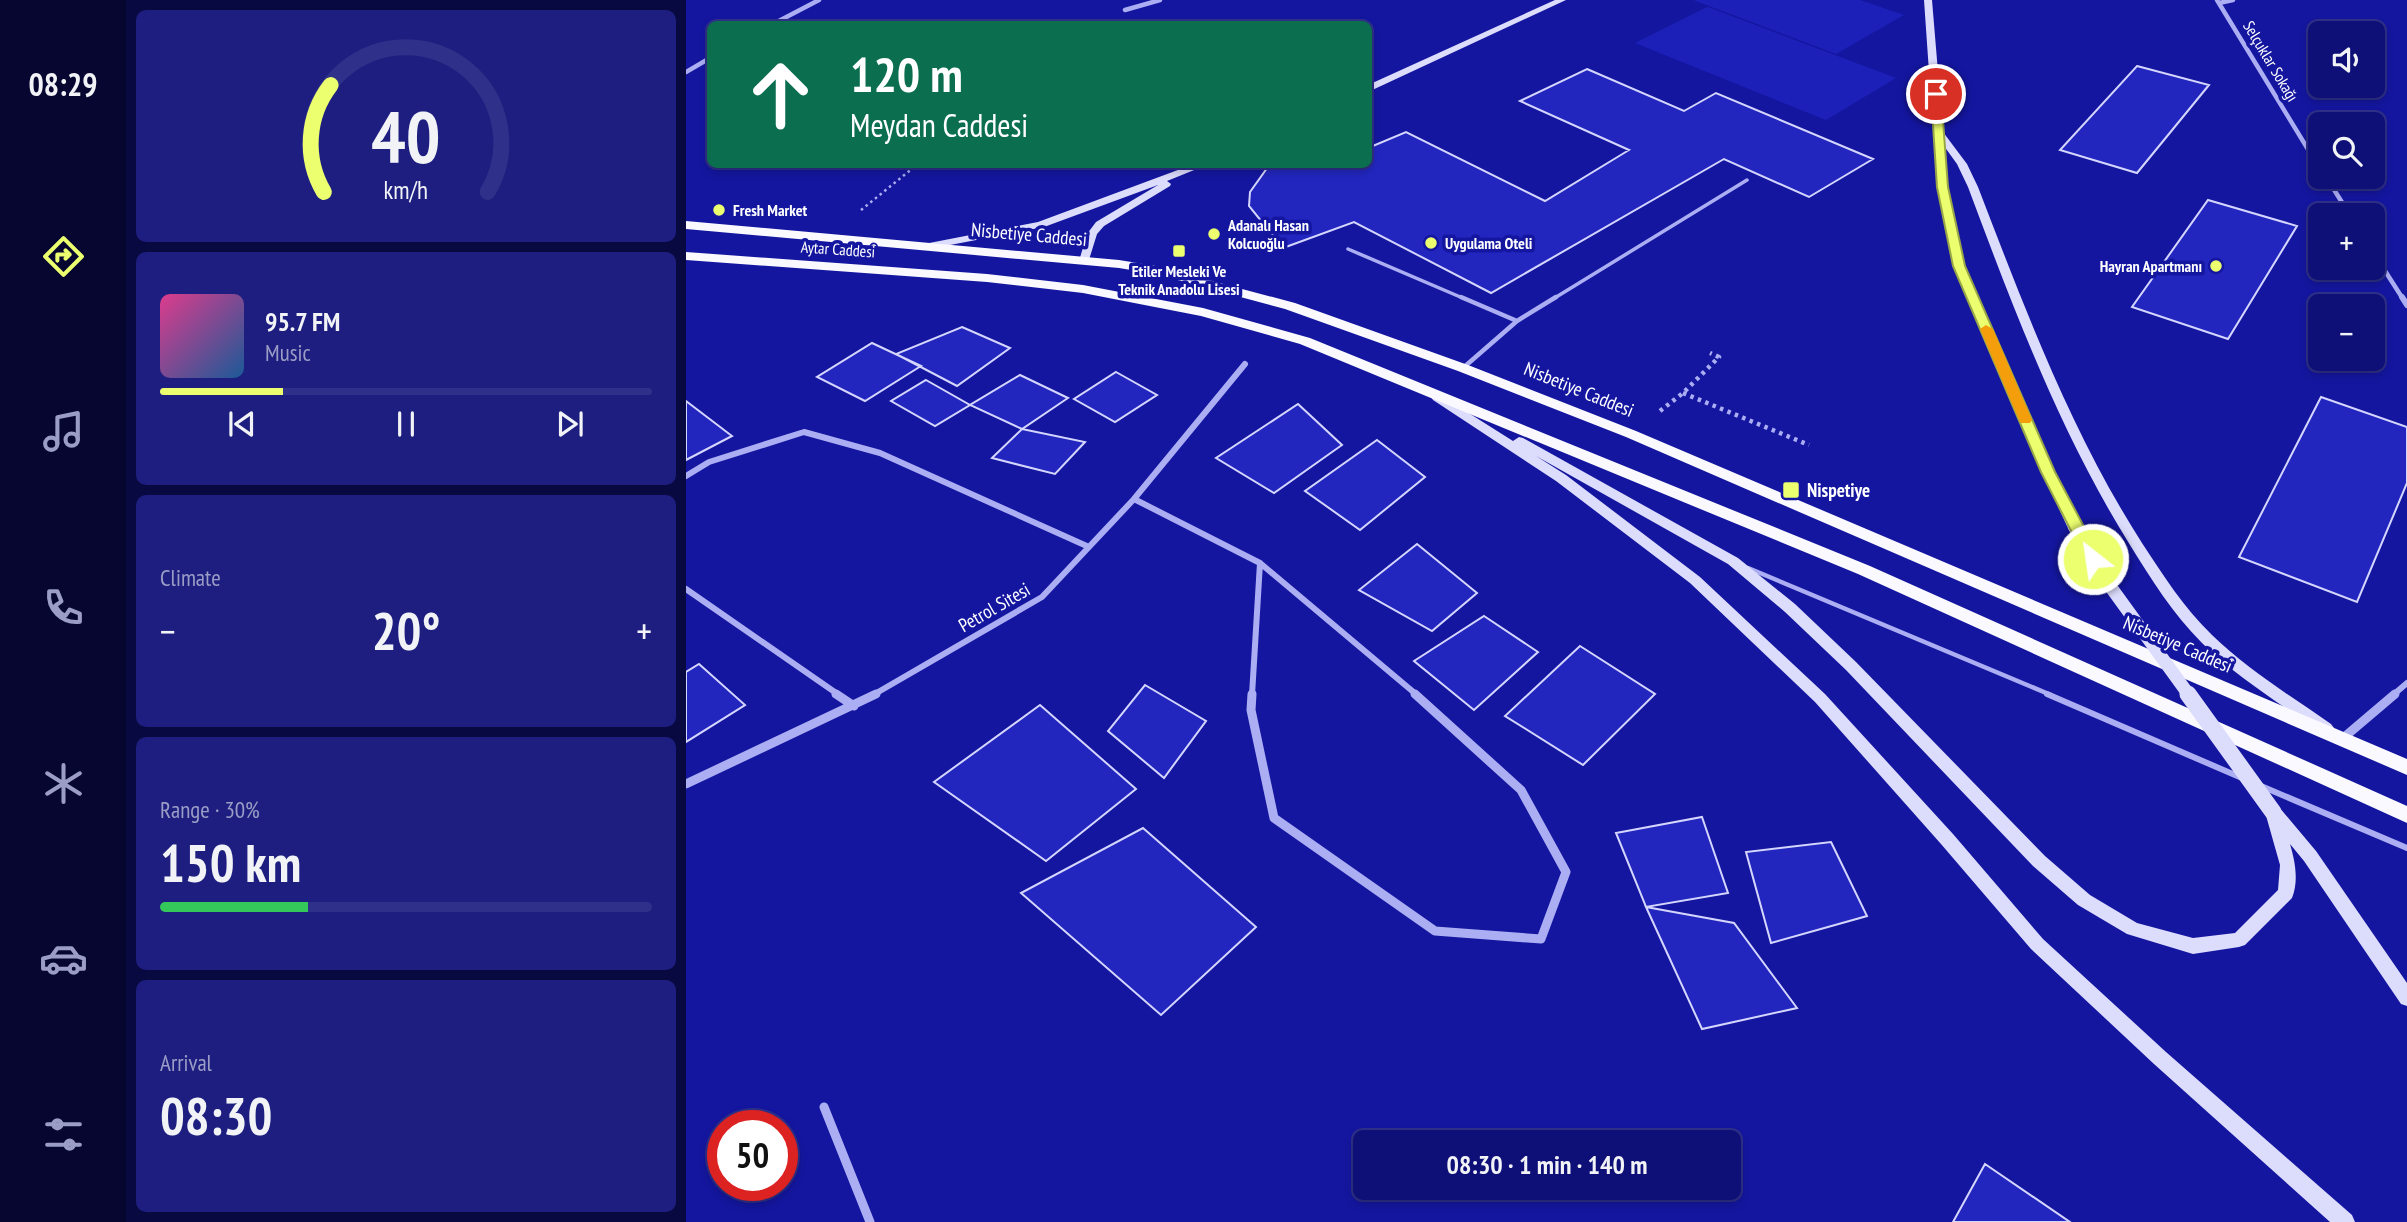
<!DOCTYPE html>
<html lang="en">
<head>
<meta charset="utf-8">
<style>
	body { margin:0; font-family:"PT Sans Narrow",sans-serif; background:#1d1e7f; color:#f1f3f6; height:100vh; display:flex; flex-direction:column; font-size:26px; white-space:nowrap }
	* { box-sizing:border-box; margin:0 }
	p { font-size:23px; color:#9b9dc6 }
	.icon { flex:none; width:38px; height:38px; fill:none; stroke:currentColor; stroke-width:2; stroke-linecap:round; stroke-linejoin:round }
	.map { position:relative; flex:1; overflow:hidden }
	.drawer { display:flex; flex-direction:column; gap:10px; padding:10px; background:#080941; width:560px }
	.drawer>* { flex:none }
	.guide { position:absolute; left:21px; top:21px; width:665px; height:147px; border-radius:10px; box-shadow:0 4px 10px #0003,0 0 0 2px #2f3089; background:#0b6e4f; color:#fff; overflow:hidden }
	.controls { position:absolute; left:1622px; top:21px; display:grid; gap:14px }
	.controls a { display:grid; place-items:center; width:77px; height:77px; border-radius:10px; background:#0f1077; box-shadow:0 4px 10px #0003,0 0 0 2px #2f3089; font-size:35px }
	.speed { position:absolute; left:21px; top:1110px; display:flex; gap:14px; font-size:35px; font-weight:700; text-align:center }
	.speed>* { display:grid; place-content:center; width:91px; height:91px; border-radius:50%; background:#0f1077; box-shadow:0 4px 10px #0003,0 0 0 2px #2f3089; line-height:1 }
	.speed .limit { border:10px solid #d22; background:#fff; color:#111 }
	.pin { position:absolute; display:grid; place-items:center; width:60px; height:60px; color:#fff; margin:-30px; border:4px solid #fff; border-radius:50%; box-shadow:0 2px 7px #0007 }
	.me { position:absolute; width:77px; margin:-38px; rotate:330deg; stroke-linejoin:round; filter:drop-shadow(0 0 5px #0008) }
	.turn { display:flex; align-items:center; gap:24px; height:147px; padding:0 28px; font-size:32px }
	.turn .icon { width:91px; height:91px; stroke-width:2.5 }
	.turn b { display:block; font-size:49px; line-height:60px }
	.big { font-size:52px; font-weight:700; line-height:1.1 }
	.drawer .widget { flex:1; display:flex; flex-direction:column; justify-content:center; gap:10px; min-width:0; padding:0 24px; border-radius:10px; background:#1d1e7f }
	.drawer .dial { align-items:center; gap:0 }
	.dial svg { height:182px; overflow:visible; fill:none; stroke:#2f3089; stroke-width:7; stroke-linecap:round; text-anchor:middle }
	.dial text { fill:#f1f3f6; stroke:none }
	.song { display:flex; align-items:center; gap:21px }
	.cover { width:84px; height:84px; border-radius:10px; background:linear-gradient(135deg,hsl(330 70% 55%),hsl(210 70% 35%)) }
	.played { height:7px; border-radius:4px; background:linear-gradient(90deg,#ebff6f 25%,#2f3089 25%) }
	.keys { display:flex; justify-content:space-around; direction:ltr }
	.heat { display:flex; justify-content:space-between; align-items:center; font-size:38px; direction:ltr }
	.charge { height:10px; border-radius:5px; background:linear-gradient(90deg,#34c759 30%,#2f3089 0) }
	.trip { position:absolute; left:667px; top:1130px; width:388px; height:70px; border-radius:10px; background:#0f1077; box-shadow:0 4px 10px #0003,0 0 0 2px #2f3089; font-weight:700; line-height:70px; text-align:center }
	main { display:flex; flex:1; min-height:0 }
	.tabs { display:flex; flex-direction:column; width:126px; justify-content:space-around; align-items:center; background:#060630; color:#9b9dc6 }
	.tabs .icon { width:49px; height:49px }
	.tabs .on { color:#ebff6f }
	.tabs b { font-size:32px; color:#f1f3f6 }
	.map>svg:first-child { display:block }
	.green { fill:#1c20b9 }
	.building { fill:#2226be; stroke:#d5d6fd; stroke-width:2 }
	.lines { fill:none; stroke-linecap:round; stroke-linejoin:round }
	.path-far1 { stroke:#acaef4; stroke-width:2.5; stroke-dasharray:2.5 3.5; stroke-linecap:butt }
	.path { stroke:#acaef4; stroke-width:4.5; stroke-dasharray:3.5 4.5; stroke-linecap:butt }
	.service-far2 { stroke:#acaef4; stroke-width:3.5 }
	.service-far1 { stroke:#acaef4; stroke-width:4.5 }
	.service { stroke:#acaef4; stroke-width:6 }
	.minor-far2 { stroke:#acaef4; stroke-width:4.5 }
	.minor-far1 { stroke:#acaef4; stroke-width:6 }
	.minor { stroke:#acaef4; stroke-width:9 }
	.secondary { fill:#dcdcfd; fill-rule:evenodd }
	.primary { fill:#f9f9ff; fill-rule:evenodd }
	.secondary-bridge-far1 { stroke:#dcdcfd; stroke-width:13 }
	.secondary-bridge { stroke:#dcdcfd; stroke-width:17 }
	.route { fill:#ebff6f; stroke:#99a648; stroke-width:2 }
	.slow { fill:#f59e0b }
	.poi-dot { fill:#ebff6f; stroke:#14169f; stroke-width:2.5 }
	.labels { text-anchor:middle; dominant-baseline:central; stroke-width:7; stroke-linejoin:round; paint-order:stroke }
	.far-street-label { font-size:16px; fill:#fff; stroke:#14169f }
	.far-poi-label { font-size:16px; font-weight:bold; fill:#fff; stroke:#14169f; text-anchor:start }
	.street-label { font-size:19px; fill:#fff; stroke:#14169f }
	.poi-label { font-size:19px; font-weight:bold; fill:#fff; stroke:#14169f; text-anchor:start }
</style>
</head>
<body>
<main>
<nav class="tabs">
<b>08:29</b>
<svg class="icon on" aria-label="directions" viewBox="0 0 24 24"><path d="M12 3l9 9-9 9-9-9zM9 14v-3h6M13 9l2 2-2 2"/></svg>
<svg class="icon" aria-label="music" viewBox="0 0 24 24"><path d="M9 18V5l10-2v13"/><circle cx="6" cy="18" r="3"/><circle cx="16" cy="16" r="3"/></svg>
<svg class="icon" aria-label="phone" viewBox="0 0 24 24"><path d="M5 4h4l2 5-3 2q2 4 5 5l2-3 5 2v4C11 20 4 13 5 4z"/></svg>
<svg class="icon" aria-label="climate" viewBox="0 0 24 24"><path d="M12 3v18M4 7l16 10M4 17L20 7"/></svg>
<svg class="icon" aria-label="car" viewBox="0 0 24 24"><path d="M5 17H2v-5l4-1 3-4h7l3 4 3 1v5h-3M9 17h6M6 11h13"/><circle cx="7" cy="17" r="2"/><circle cx="17" cy="17" r="2"/></svg>
<svg class="icon" aria-label="filters" viewBox="0 0 24 24"><path d="M4 7h16M4 17h16"/><circle cx="9" cy="7" r="2"/><circle cx="15" cy="17" r="2"/></svg>
</nav>
<section class="drawer">
<div class="widget dial"><svg viewBox="0 0 100 80">
<path d="M14 69A42 42 0 1 1 86 69"/>
<path d="M14 69A42 42 0 0 1 17 22" stroke="#ebff6f"/>
<text x="50" y="56" font-size="32" font-weight="700">40</text>
<text x="50" y="72" font-size="11">km/h</text>
</svg></div>
<div class="widget">
<div class="song"><i class="cover"></i><div><b>95.7 FM</b><p>Music</p></div></div>
<div class="played"></div>
<div class="keys"><svg class="icon" aria-label="previous" viewBox="0 0 24 24"><path d="M18 5L8 12l10 7zM5 5v14"/></svg><svg class="icon" aria-label="pause" viewBox="0 0 24 24"><path d="M8 5v14M16 5v14"/></svg><svg class="icon" aria-label="next" viewBox="0 0 24 24"><path d="M6 5l10 7-10 7zM19 5v14"/></svg></div>
</div>
<div class="widget"><p>Climate</p>
<div class="heat"><a>−</a><b class="big">20°</b><a>+</a></div>
</div>
<div class="widget"><p>Range · 30%</p><b class="big">150 km</b><div class="charge"></div></div>
<div class="widget"><p>Arrival</p><b class="big">08:30</b></div>
</section>
<div class="map">
<svg width="1721" height="1222" viewBox="0 0 1721 1222">
	<rect width="100%" height="100%" fill="#14169f"/>
	<path class="green" d="M 1007,0 L 1174,0 L 1218,15 L 1150,54 Z
		M 1021,7 L 1022,7 L 1210,78 L 1140,120 L 949,43 Z"/>
	<path class="building" d="M 1451,66 L 1523,85 L 1451,173 L 1374,150 Z
		M 901,69 L 998,111 L 1030,93 L 1187,159 L 1123,197 L 1038,159 L 805,293 L 668,222 L 597,248 L 563,206 L 564,192 L 584,164 L 682,164 L 682,148 L 720,132 L 859,201 L 943,150 L 834,101 Z
		M 1522,200 L 1611,226 L 1542,339 L 1446,307 Z
		M 276,327 L 324,348 L 271,386 L 210,354 Z
		M 186,343 L 235,366 L 179,401 L 131,377 Z
		M 430,372 L 471,395 L 429,422 L 388,399 Z
		M 334,375 L 382,398 L 336,429 L 284,405 Z
		M 240,380 L 284,405 L 249,426 L 205,401 Z
		M 1635,397 L 1721,427 L 1721,483 L 1671,602 L 1553,557 Z
		M 0,401 L 46,436 L 0,460 Z
		M 612,404 L 656,445 L 588,493 L 530,458 Z
		M 336,429 L 399,442 L 369,474 L 306,458 Z
		M 691,440 L 739,477 L 674,530 L 619,491 Z
		M 731,544 L 791,593 L 746,631 L 673,590 Z
		M 798,616 L 852,652 L 788,710 L 728,661 Z
		M 894,646 L 969,694 L 897,765 L 819,716 Z
		M 13,664 L 59,705 L 0,742 L 0,672 Z
		M 459,685 L 520,721 L 478,778 L 422,731 Z
		M 354,705 L 450,789 L 360,861 L 248,782 Z
		M 1016,817 L 1042,893 L 960,907 L 930,833 Z
		M 457,828 L 570,927 L 475,1015 L 335,893 Z
		M 1145,842 L 1181,916 L 1085,943 L 1060,852 Z
		M 960,907 L 1048,923 L 1111,1008 L 1016,1029 Z
		M 1299,1164 L 1384,1222 L 1267,1222 Z"/>
	<g class="lines">
		<path class="path-far1" d="M 175,210 L 232,164"/>
		<path class="path" d="M 997,393 L 1123,445
			M 974,411 L 997,393 L 1033,357 L 1024,353"/>
		<path class="service-far2" d="M 662,249 L 779,299
			M 867,299 L 1061,180"/>
		<path class="service-far1" d="M 775,297 L 831,321
			M 777,368 L 831,321 L 870,297
			M 1062,568 L 1365,695"/>
		<path class="service" d="M 1361,694 L 1556,778
			M 1575,786 L 1721,848"/>
		<path class="minor-far2" d="M 1531,0 L 1634,169
			M 1533,3 L 1547,0
			M 439,10 L 474,0
			M 87,24 L 133,0
			M 0,72 L 24,58
			M 1640,177 L 1664,215
			M 1687,252 L 1717,299"/>
		<path class="minor-far1" d="M 1716,297 L 1721,305
			M 0,476 L 23,462 L 118,432 L 194,453 L 403,547
			M 448,499 L 574,563
			M 574,563 L 731,695
			M 0,589 L 153,695
			M 187,695 L 356,597 L 448,499 L 559,364
			M 566,695 L 574,563
			M 1707,695 L 1721,683"/>
		<path class="minor" d="M 150,694 L 168,706
			M 566,694 L 565,710 L 588,818 L 749,931 L 855,939 L 880,872 L 835,790 L 729,694
			M 1656,739 L 1709,694
			M 0,784 L 190,694
			M 138,1107 L 184,1222"/>
		<path class="secondary" d="M 869,0 L 880,0 L 682,92 L 682,85 Z
			M 1238,0 L 1246,0 L 1257,132 L 1281,164 L 1292,187 C 1339,309 1385,432 1456,543 C 1477,575 1498,608 1526,635 C 1562,670 1605,696 1645,724 L 1648,728 L 1645,732 L 1635,732 C 1594,704 1551,677 1516,643 C 1487,614 1465,579 1444,545 C 1374,433 1328,310 1282,187 L 1271,164 L 1258,146 L 1261,187 L 1278,266 L 1368,472 L 1395,526 L 1388,530 L 1381,526 L 1356,472 L 1268,266 L 1251,187 Z
			M 508,164 L 523,164 L 481,181 L 485,184 L 484,186 L 418,226 L 411,234 L 402,263 L 394,263 L 393,261 L 401,234 L 410,222 L 472,185 L 358,227 L 238,250 L 233,247 L 238,244 L 352,222 Z
			M 751,393 L 827,441 L 833,437 L 837,438 L 1052,558 L 1109,604 L 1170,662 L 1359,856 L 1404,895 L 1451,923 L 1507,938 L 1549,933 L 1592,890 L 1594,865 L 1579,812 L 1581,807 L 1587,806 L 1593,807 L 1630,851 L 1721,983 L 1721,1006 L 1715,1004 L 1618,861 L 1604,844 C 1609,861 1613,881 1606,898 L 1559,945 L 1553,947 L 1507,954 L 1441,934 L 1392,905 L 1347,866 L 1160,670 L 1099,612 L 1042,564 L 850,456 L 880,475 L 1014,577 L 1139,694 L 1267,834 L 1357,939 L 1480,1052 L 1666,1215 L 1669,1222 L 1644,1222 L 1468,1064 L 1345,949 L 1255,844 L 1129,702 L 1004,583 L 870,481 L 747,400 L 745,397 Z"/>
		<path class="primary" d="M 0,221 L 433,260 L 470,266 L 609,303 L 782,365 L 950,431 L 1721,759 L 1721,775 L 940,437 L 772,371 L 599,309 L 469,274 L 433,268 L 0,229 Z
			M 0,252 L 301,274 L 397,285 L 517,308 L 624,338 L 1184,566 L 1721,806 L 1721,823 L 1172,574 L 614,344 L 515,316 L 397,293 L 301,282 L 0,260 Z"/>
		<path class="secondary-bridge-far1" d="M 1388,526 L 1416,575 L 1503,695"/>
		<path class="secondary-bridge" d="M 1502,694 L 1587,812"/>
	</g>
	<path class="route" d="M 1250,90 L 1255,94 L 1262,187 L 1279,266 L 1369,472 L 1415,559 L 1412,562 L 1401,562 L 1355,472 L 1267,266 L 1251,187 L 1245,94 Z"/>
	<path class="slow" d="M 1300,325 L 1307,329 L 1346,420 L 1344,423 L 1335,423 L 1333,420 L 1294,329 Z"/>
	<g class="poi-dot">
		<circle cx="33" cy="210" r="7"/>
		<circle cx="528" cy="234" r="7"/>
		<circle cx="745" cy="243" r="7"/>
		<rect x="486" y="244" width="14" height="14" rx="3.5"/>
		<circle cx="1530" cy="266" r="7"/>
		<rect x="1096" y="481" width="18" height="18" rx="3.5"/>
	</g>
	<g class="labels">
		<g class="far-street-label">
			<text transform="translate(1585 61) rotate(59)">Selçuklar Sokağı</text>
			<text transform="translate(152 249) rotate(4)">Aytar Caddesi</text>
		</g>
		<g class="far-poi-label">
			<text x="47" y="210">Fresh Market</text>
			<text x="542" y="225">Adanalı Hasan<tspan x="542" dy="18">Kolcuoğlu</tspan></text>
			<text x="759" y="243">Uygulama Oteli</text>
			<text x="1516" y="266" text-anchor="end">Hayran Apartmanı</text>
			<text x="493" y="271" text-anchor="middle">Etiler Mesleki Ve<tspan x="493" dy="18">Teknik Anadolu Lisesi</tspan></text>
		</g>
		<g class="street-label">
			<text transform="translate(343 234) rotate(5)">Nisbetiye Caddesi</text>
			<text transform="translate(893 389) rotate(22)">Nisbetiye Caddesi</text>
			<text transform="translate(308 607) rotate(-30)">Petrol Sitesi</text>
			<text transform="translate(1492 644) rotate(23)">Nisbetiye Caddesi</text>
		</g>
		<g class="poi-label">
			<text x="1121" y="490">Nispetiye</text>
		</g>
	</g>
</svg>
<div class="controls">
<a><svg class="icon" aria-label="sound" viewBox="0 0 24 24"><path d="M4 9h4l5-4v14l-5-4H4zM17 9q2 3 0 6"/></svg></a>
<a><svg class="icon" aria-label="search" viewBox="0 0 24 24"><circle cx="10" cy="10" r="6"/><path d="M15 15l6 6"/></svg></a>
<a>+</a>
<a>−</a>
</div>
<div class="speed"><div class="limit">50</div></div>
<div class="pin" style="left:1250px;top:94px;background:#d93025"><svg class="icon" aria-label="arrive" viewBox="0 0 24 24"><path d="M6 21V4h12l-3 4 3 4H6"/></svg></div>
<svg class="me" style="left:1407px;top:559px" viewBox="-20 -20 40 40"><circle r="17" fill="#ebff6f" stroke="#fff" stroke-width="3"/><path d="M0-11L8 9 0 5-8 9z" fill="#fff"/></svg>
<div class="trip">08:30 · 1 min · 140 m</div>
<div class="guide">
<div class="turn"><svg class="icon" aria-label="ahead" viewBox="0 0 24 24"><path d="M12 20V5M6 11l6-6 6 6"/></svg><div><b>120 m</b>Meydan Caddesi</div></div>
</div>
</div>
</main>
</body>
</html>
